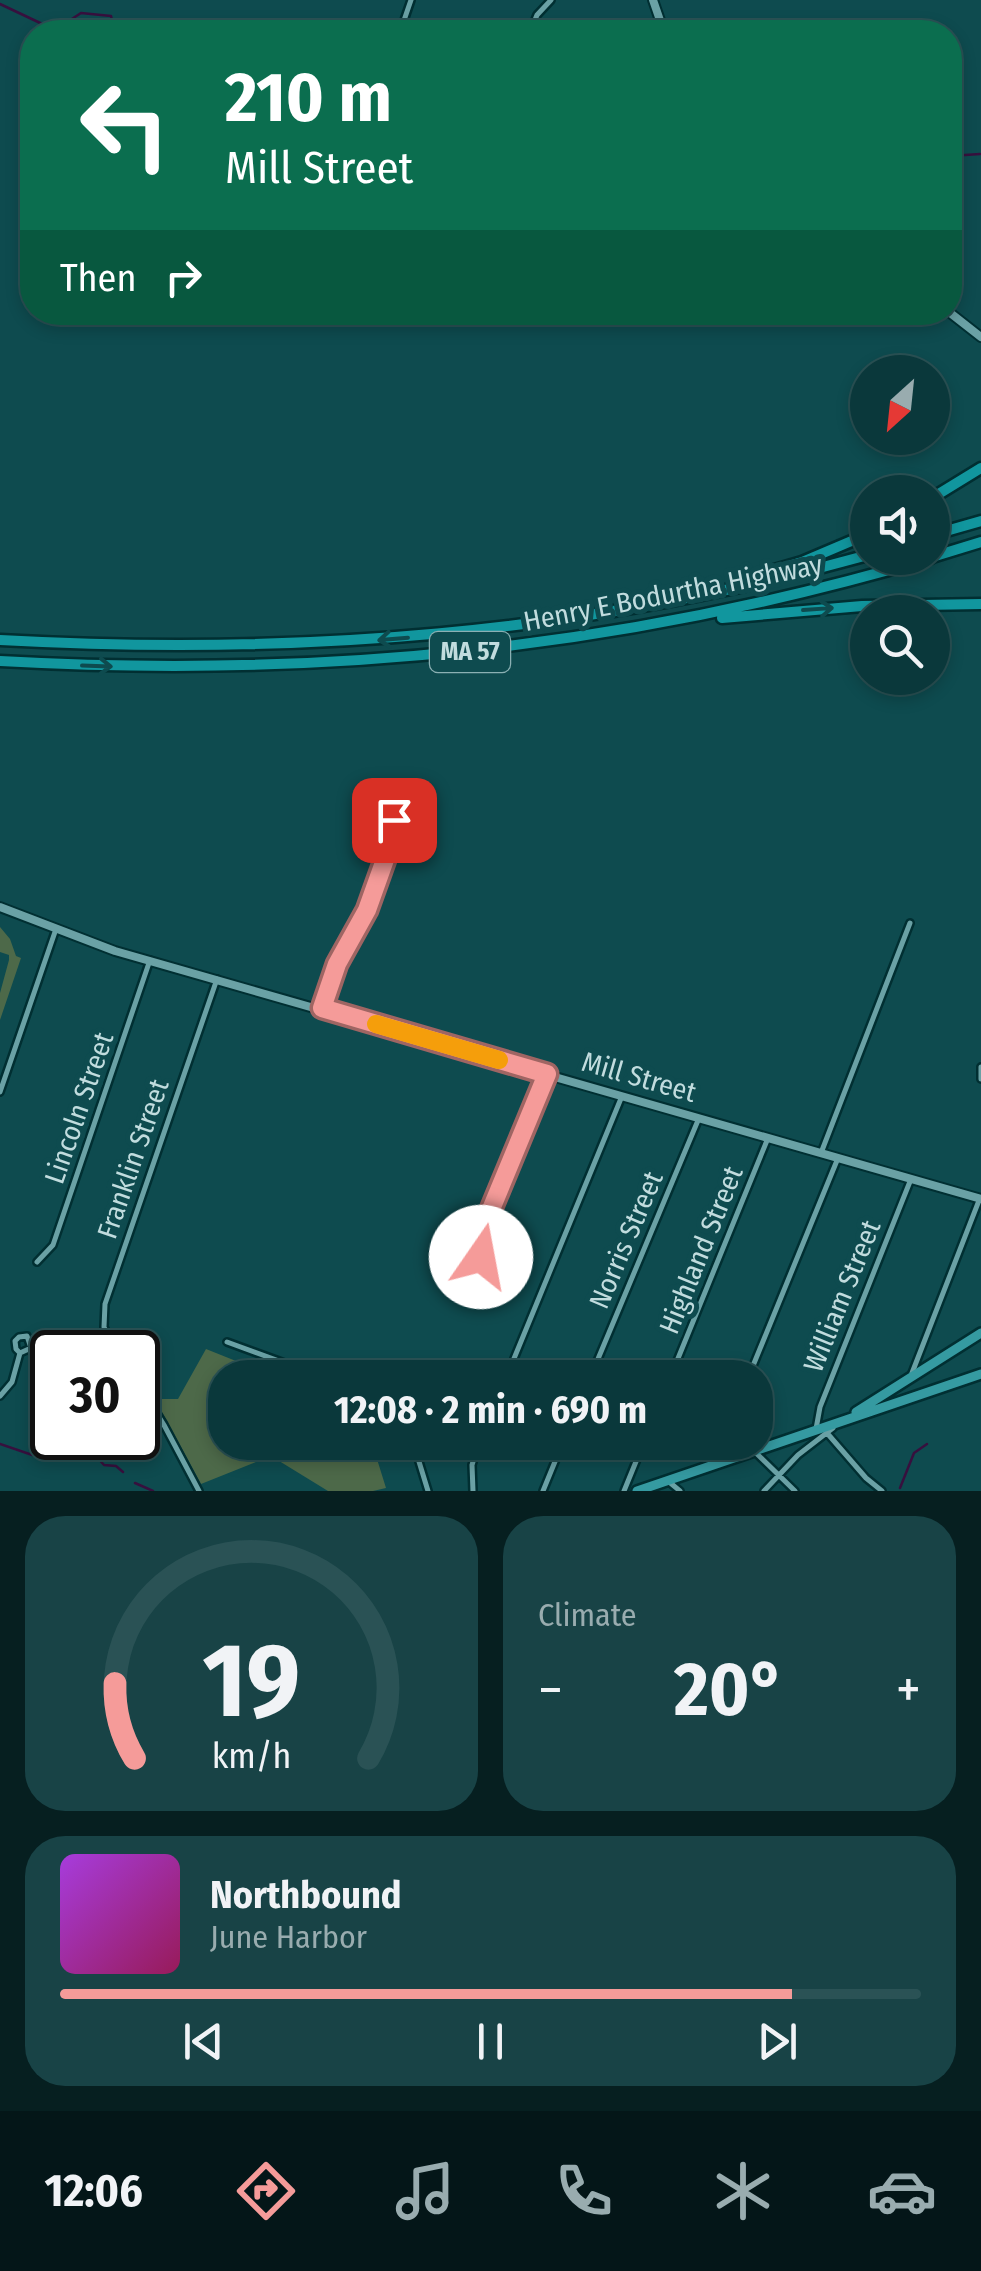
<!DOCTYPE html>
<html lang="en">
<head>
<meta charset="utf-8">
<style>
	body { margin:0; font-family:"Fira Sans Condensed",sans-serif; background:#184346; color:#f1f3f6; height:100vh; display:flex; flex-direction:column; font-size:38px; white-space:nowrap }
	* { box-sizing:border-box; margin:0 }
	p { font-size:32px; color:#99acaf }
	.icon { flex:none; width:55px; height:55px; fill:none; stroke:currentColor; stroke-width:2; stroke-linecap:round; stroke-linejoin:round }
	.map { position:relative; height:1491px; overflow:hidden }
	.drawer { display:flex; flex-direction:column; gap:25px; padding:25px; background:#061f20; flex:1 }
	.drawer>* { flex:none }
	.banner { position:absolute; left:20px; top:20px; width:942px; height:305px; border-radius:40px; box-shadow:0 5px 15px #0003,0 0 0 2px #2a5255; background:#0b6e4f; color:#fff; overflow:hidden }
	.needle { width:65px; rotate:207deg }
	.controls { position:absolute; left:850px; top:355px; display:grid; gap:20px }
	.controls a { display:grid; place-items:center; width:100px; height:100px; border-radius:50%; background:#0a383b; box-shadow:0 5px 15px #0003,0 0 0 2px #2a5255; font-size:50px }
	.speed { position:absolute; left:30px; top:1330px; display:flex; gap:20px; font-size:50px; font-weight:700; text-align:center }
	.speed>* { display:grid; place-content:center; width:130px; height:130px; border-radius:50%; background:#0a383b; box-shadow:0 5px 15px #0003,0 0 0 2px #2a5255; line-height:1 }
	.speed .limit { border:5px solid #111; border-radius:15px; background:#fff; color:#111 }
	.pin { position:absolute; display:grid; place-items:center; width:85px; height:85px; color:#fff; margin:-42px; border-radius:20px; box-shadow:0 5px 15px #0006 }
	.me { position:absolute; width:110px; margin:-55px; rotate:12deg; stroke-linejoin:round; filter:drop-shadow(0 0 8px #0008) }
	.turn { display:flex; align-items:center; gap:35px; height:210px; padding:0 40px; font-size:45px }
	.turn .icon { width:130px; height:130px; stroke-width:2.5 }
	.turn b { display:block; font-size:70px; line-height:85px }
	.then { display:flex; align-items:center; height:95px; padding:0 40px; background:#0003; gap:20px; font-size:38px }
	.big { font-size:75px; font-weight:700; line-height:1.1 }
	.drawer .card { flex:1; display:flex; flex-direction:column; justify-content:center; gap:15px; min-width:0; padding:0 35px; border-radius:40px; background:#184346 }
	.drawer .dial { align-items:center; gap:0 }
	.dial svg { height:260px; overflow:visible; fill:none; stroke:#2a5255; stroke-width:7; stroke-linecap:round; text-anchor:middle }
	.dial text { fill:#f1f3f6; stroke:none }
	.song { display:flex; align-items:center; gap:30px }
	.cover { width:120px; height:120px; border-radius:15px; background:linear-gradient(135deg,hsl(280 70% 55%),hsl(330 70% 35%)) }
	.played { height:10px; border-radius:5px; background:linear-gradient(90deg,#f59b99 85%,#2a5255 85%) }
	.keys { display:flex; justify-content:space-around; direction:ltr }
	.heat { display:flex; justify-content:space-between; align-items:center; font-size:55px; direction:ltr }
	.drawer .tiles { flex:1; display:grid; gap:25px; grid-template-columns:1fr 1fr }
	.card:last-child { grid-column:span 2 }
	.trip { position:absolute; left:208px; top:1360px; width:565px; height:100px; border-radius:40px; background:#0a383b; box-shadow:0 5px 15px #0003,0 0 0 2px #2a5255; font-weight:700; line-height:100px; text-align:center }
	.dock { display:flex; height:160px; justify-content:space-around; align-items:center; background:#041618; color:#99acaf }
	.dock .icon { width:70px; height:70px }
	.dock .on { color:#f59b99 }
	.dock b { font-size:45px; color:#f1f3f6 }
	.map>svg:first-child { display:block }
	.green { fill:#4d6949 }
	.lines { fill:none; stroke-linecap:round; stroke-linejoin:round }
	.stream { stroke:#37103e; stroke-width:2.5 }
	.street-casing { stroke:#012f32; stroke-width:10 }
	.secondary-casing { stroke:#012f32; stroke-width:12 }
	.primary-casing { stroke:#012f32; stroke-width:14 }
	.highway-casing { stroke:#012f32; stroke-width:15 }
	.street { stroke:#6aa1a5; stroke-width:5 }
	.secondary { stroke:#6aa1a5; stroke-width:8 }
	.primary { stroke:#359aa1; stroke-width:9 }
	.highway { stroke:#11969e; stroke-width:10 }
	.oneway { stroke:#0e4b4f }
	.route-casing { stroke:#9f6563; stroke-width:25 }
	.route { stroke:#f59b99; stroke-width:18 }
	.slow { stroke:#f59e0b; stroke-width:18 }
	.labels { text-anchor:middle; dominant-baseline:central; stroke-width:10; stroke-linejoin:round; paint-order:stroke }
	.shield { fill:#0e4b4f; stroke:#8bb0b3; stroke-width:2.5 }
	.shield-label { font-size:25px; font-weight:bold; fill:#c1dcde }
	.street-label { font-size:28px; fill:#c1dcde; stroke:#0e4b4f }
</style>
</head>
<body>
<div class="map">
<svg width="981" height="1491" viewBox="0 0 981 1491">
	<rect width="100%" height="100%" fill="#0e4b4f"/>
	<path class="green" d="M 0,927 L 10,939 L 16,956 L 21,958 L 0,1020 L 0,993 L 9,960 L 9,955 L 0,952 Z
		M 206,1349 L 276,1377 L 225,1378 L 225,1442 L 372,1443 L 386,1488 L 373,1491 L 328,1491 L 271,1456 L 201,1484 L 155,1399 L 178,1399 Z"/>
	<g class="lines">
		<path class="stream" d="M 0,4 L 55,30 L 81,13 L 111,16 L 115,32
			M 950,156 L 980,154
			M 0,1444 L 44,1459 L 89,1448 L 104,1465 L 116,1466 L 123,1472
			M 135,1483 L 153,1491
			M 900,1488 L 914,1453 L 927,1444"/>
		<g class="street-casing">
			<path id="street" d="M 400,32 L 411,0
				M 530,32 L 537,15 L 551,0
				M 322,1008 L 337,964 L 367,910 L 392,840 L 398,840 L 404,835 L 404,827 L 398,821 L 390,822 L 386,826 L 386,834 L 392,840
				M 981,1067 L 981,1079
				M 0,1092 L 56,929
				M 821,1153 L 910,923
				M 475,1248 L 481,1254 L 479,1263 L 467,1266 L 462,1261 L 462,1254 L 466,1249 L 475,1248 L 547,1074
				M 37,1262 L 53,1245 L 150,960
				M 227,1342 L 290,1365 L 310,1378
				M 116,1352 L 104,1327 L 105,1304 L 217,979
				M 912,1373 L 980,1198
				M 506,1378 L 622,1096
				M 590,1378 L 699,1118
				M 670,1378 L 768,1138
				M 748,1378 L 838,1158
				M 138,1383 L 164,1425 L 199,1491
				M 0,1396 L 12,1382 L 20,1353 L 16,1349 L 15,1341 L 19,1337 L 27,1336 L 31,1348 L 20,1353
				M 816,1429 L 820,1407 L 911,1179
				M 827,1433 L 866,1478 L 882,1491
				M 413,1442 L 428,1491
				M 754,1451 L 795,1491
				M 713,1463 L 722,1442
				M 668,1481 L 680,1491
				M 473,1491 L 472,1465 L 479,1442
				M 543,1491 L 563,1442
				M 624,1491 L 644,1442
				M 764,1491 L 798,1455 L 833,1428"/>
		</g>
		<g class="secondary-casing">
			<path id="secondary" d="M 653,0 L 664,32
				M 949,312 L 981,337
				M 0,907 L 115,951 L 981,1199"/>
		</g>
		<g class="primary-casing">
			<path id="primary" d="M 856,1412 L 981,1333
				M 637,1491 L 981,1374"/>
		</g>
		<g class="highway-casing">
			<path id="highway" d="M 932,498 L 981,468
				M 932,535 L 981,521
				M 932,557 L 981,542
				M 747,578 L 802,562 L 868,534
				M 722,618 L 862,606 L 981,604
				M 0,640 C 295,656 582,635 868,555
				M 0,661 C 323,679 621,649 931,558"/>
		</g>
		<use href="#street" class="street"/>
		<use href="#secondary" class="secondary"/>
		<use href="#primary" class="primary"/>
		<use href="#highway" class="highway"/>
	</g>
	<defs><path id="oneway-shaft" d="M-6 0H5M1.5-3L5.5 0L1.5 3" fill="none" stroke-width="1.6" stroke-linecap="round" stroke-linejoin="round" transform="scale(2.5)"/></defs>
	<g class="oneway">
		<use href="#oneway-shaft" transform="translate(818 609) rotate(-4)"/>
		<use href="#oneway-shaft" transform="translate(393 639) rotate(175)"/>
		<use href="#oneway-shaft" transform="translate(97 666) rotate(2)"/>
	</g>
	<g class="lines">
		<g class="route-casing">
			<path id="route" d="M 394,820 L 385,828 L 386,836 L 392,840 L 367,910 L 337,964 L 322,1008 L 547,1074 L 475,1248 L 481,1257"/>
		</g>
		<use href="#route" class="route"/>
		<path class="slow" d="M 376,1024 L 499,1060"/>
	</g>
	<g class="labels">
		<rect class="shield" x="430" y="632" width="80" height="40" rx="8"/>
		<g class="shield-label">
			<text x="470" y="652">MA 57</text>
		</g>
		<g class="street-label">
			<text transform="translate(673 593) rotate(-11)">Henry E Bodurtha Highway</text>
			<text transform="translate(639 1077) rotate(16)">Mill Street</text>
			<text transform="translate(79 1108) rotate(-71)">Lincoln Street</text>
			<text transform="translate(133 1159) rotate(-71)">Franklin Street</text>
			<text transform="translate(626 1240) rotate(-67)">Norris Street</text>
			<text transform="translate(701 1250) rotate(-68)">Highland Street</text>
			<text transform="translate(842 1296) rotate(-68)">William Street</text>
		</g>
	</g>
</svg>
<div class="controls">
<a><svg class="needle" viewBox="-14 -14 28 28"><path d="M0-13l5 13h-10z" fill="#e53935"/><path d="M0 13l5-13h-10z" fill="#99acaf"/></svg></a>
<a><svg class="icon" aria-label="sound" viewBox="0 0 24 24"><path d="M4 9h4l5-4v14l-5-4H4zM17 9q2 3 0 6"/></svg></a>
<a><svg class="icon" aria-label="search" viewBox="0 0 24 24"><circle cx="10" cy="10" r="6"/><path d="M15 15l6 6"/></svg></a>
</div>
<div class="speed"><div class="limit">30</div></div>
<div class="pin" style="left:394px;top:820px;background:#d93025"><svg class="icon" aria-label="arrive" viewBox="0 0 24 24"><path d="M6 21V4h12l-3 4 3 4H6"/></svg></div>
<svg class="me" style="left:481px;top:1257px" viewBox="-20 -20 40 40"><circle r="19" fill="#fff"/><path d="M0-13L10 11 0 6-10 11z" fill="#f59b99"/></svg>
<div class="trip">12:08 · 2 min · 690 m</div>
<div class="banner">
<div class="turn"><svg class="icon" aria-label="left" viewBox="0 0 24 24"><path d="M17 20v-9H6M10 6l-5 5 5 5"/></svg><div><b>210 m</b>Mill Street</div></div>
<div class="then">Then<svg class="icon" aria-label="right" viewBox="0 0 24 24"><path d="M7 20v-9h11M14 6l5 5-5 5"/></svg></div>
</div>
</div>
<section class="drawer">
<div class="tiles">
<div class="card dial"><svg viewBox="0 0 100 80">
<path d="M14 69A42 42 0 1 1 86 69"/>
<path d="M14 69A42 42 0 0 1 8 46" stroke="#f59b99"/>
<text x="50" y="56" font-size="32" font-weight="700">19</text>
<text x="50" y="72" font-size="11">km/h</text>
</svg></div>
<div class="card"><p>Climate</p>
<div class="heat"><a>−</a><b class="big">20°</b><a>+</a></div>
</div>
<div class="card">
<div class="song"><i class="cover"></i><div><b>Northbound</b><p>June Harbor</p></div></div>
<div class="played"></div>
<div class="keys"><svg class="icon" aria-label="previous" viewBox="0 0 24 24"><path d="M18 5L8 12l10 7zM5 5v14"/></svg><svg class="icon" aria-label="pause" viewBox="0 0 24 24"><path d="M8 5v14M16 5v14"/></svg><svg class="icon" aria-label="next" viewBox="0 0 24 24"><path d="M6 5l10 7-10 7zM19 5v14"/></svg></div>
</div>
</div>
</section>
<nav class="dock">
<b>12:06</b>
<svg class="icon on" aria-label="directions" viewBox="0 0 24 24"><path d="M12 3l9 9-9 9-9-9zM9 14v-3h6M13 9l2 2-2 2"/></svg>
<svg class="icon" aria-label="music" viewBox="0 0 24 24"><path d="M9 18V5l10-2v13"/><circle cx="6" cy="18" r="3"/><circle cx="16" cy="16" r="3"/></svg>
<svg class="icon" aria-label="phone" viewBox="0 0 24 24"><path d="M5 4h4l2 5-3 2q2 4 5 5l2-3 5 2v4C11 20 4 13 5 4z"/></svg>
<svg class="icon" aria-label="climate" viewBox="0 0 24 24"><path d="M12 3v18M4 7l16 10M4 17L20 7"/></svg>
<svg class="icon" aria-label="car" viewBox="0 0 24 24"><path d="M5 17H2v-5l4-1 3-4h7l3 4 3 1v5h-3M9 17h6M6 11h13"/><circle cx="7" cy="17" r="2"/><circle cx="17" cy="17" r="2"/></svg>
</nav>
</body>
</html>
